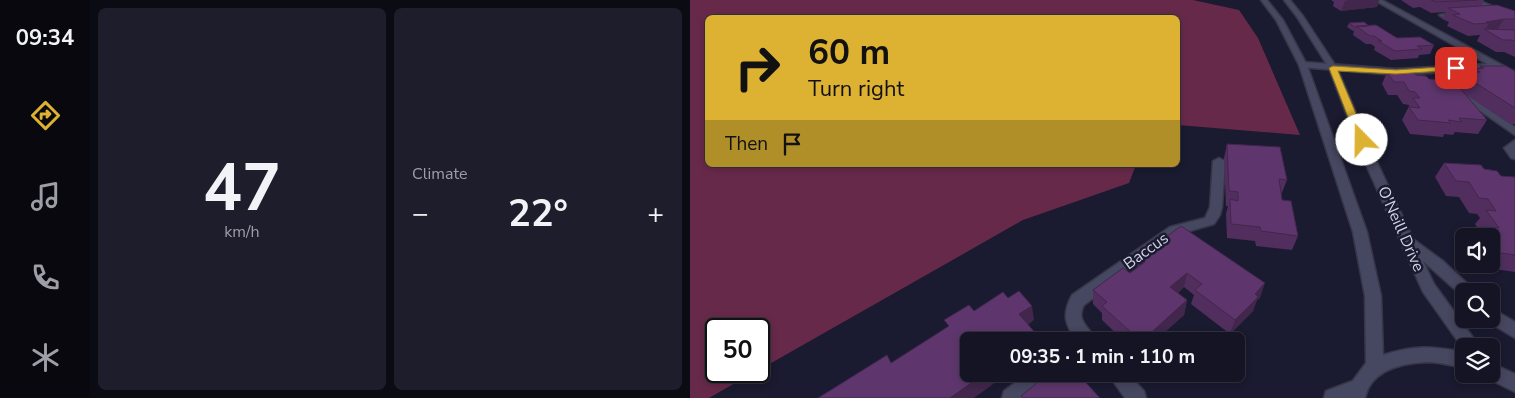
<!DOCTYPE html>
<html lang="en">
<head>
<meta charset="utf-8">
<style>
	body { margin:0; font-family:"Nunito Sans",sans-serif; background:#1d1d2c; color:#f1f3f6; height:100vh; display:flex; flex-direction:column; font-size:19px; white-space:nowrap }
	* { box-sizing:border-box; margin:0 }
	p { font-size:16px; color:#9d9ea6 }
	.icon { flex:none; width:28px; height:28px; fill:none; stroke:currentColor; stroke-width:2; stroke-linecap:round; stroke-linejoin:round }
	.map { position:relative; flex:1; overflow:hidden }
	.side { display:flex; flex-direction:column; gap:8px; padding:8px; background:#0b0b14; width:600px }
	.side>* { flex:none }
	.banner { position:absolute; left:15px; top:15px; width:475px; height:152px; border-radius:8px; box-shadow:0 2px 8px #0003,0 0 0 1px #333341; background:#ddb233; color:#111; overflow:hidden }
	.fabs { position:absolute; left:765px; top:228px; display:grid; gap:10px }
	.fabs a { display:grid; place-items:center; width:45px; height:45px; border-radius:8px; background:#141424; box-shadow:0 2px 8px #0003,0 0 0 1px #333341; font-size:25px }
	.speed { position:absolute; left:15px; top:318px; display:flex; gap:10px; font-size:25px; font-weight:700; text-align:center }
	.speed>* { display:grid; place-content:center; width:65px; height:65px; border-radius:50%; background:#141424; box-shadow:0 2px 8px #0003,0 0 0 1px #333341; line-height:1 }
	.speed .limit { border:2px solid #111; border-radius:8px; background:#fff; color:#111 }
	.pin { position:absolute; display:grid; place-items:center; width:42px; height:42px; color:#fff; margin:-21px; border-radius:10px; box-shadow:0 2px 8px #0006 }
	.me { position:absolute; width:55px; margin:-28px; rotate:338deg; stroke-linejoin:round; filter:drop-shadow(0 0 4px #0008) }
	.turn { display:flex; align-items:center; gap:18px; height:105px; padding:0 20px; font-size:22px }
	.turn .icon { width:65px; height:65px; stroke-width:2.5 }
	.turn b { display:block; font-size:35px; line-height:42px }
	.then { display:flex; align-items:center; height:48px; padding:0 20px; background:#0003; gap:10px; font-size:19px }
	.big { font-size:38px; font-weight:700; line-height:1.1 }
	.side .widget { flex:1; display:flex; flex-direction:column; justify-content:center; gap:8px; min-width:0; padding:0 18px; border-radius:8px; background:#1d1d2c }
	.side .dial { align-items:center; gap:0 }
	.dial b { font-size:65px; line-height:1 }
	.heat { display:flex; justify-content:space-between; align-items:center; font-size:28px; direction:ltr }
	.side .tiles { flex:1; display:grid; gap:8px; grid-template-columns:repeat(2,1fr) }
	.trip { position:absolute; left:270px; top:332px; width:285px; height:50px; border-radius:8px; background:#141424; box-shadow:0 2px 8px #0003,0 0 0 1px #333341; font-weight:700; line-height:50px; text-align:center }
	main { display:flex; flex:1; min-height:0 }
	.dock { display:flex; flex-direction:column; width:90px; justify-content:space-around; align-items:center; background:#08080e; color:#9d9ea6 }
	.dock .icon { width:35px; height:35px }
	.dock .active { color:#ddb233 }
	.dock b { font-size:22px; color:#f1f3f6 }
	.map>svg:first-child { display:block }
	.green { fill:#67294a }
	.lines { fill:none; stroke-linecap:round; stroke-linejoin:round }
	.minor-casing { stroke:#373648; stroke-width:3 }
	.secondary-casing { stroke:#373648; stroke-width:3 }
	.minor { fill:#464760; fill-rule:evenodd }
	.secondary { fill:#464760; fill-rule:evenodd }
	.wall { fill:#512e5e }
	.shaded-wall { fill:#42264c }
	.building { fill:#5e366d; stroke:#42264c }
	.route { fill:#ddb233; stroke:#907421 }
	.labels { text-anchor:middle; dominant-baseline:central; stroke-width:5; stroke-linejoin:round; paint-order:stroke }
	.street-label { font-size:16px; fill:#d2d3e2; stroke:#1a1a30 }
</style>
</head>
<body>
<main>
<nav class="dock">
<b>09:34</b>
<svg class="icon active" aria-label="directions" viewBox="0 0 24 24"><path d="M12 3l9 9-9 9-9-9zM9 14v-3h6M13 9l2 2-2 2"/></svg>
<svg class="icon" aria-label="music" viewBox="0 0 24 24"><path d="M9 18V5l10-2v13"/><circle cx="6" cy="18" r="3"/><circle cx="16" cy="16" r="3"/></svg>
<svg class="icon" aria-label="phone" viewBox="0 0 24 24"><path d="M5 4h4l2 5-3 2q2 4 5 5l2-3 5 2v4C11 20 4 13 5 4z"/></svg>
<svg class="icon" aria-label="climate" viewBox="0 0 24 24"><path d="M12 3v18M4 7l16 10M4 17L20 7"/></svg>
</nav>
<section class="side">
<div class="tiles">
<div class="widget dial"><b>47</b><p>km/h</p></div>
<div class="widget"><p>Climate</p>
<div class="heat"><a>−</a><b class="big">22°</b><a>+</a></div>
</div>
</div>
</section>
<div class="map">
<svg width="825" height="398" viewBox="0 0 825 398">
	<rect width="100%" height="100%" fill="#1a1a30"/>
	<path class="green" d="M 0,0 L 503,0 L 549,10 L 568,38 L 610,135 L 488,125 L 488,18 L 18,18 L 18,165 L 446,165 L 439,183 L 333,220 L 69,370 L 69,329 L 26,329 L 26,371 L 66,371 L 19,398 L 0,398 Z"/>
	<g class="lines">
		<g class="minor-casing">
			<path id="minor" d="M 684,0 L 692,0 L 825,72 L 825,79 L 805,69 L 706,75 L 610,67 L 609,65 L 613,62 L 706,69 L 797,64 Z
				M 780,0 L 788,0 L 825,16 L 825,21 Z
				M 772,11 L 774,12 L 774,14 L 752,17 L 749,15 Z
				M 766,87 L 825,127 L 825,135 L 763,92 L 763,88 Z
				M 825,140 L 825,159 L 821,158 L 814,148 Z
				M 529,158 L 535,161 L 532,207 L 530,215 L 524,224 L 489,234 L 394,305 C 385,321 400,327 406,341 L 388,341 C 374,325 372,314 382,295 L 480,227 L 515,218 L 520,207 L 523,161 Z
				M 337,374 L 359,374 L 356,380 L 335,398 L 312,398 L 314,391 Z
				M 418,374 L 438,374 L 454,391 L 456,398 L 435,398 Z
				M 668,379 L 674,382 L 677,388 L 674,394 L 665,398 L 634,398 L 636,391 Z"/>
		</g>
		<g class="secondary-casing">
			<path id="secondary" d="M 571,0 L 577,0 L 593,20 L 617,65 L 677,232 L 691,296 L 693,355 C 725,345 742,346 774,352 L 774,368 C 763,366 750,362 738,362 C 713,363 681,369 675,398 L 657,398 L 662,382 L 676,363 L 675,296 L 663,232 L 609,65 L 586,20 Z
				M 594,0 L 600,0 L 613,16 L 647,68 L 685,158 L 723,239 L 753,261 L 781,287 L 784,291 L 774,291 L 774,297 L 771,295 L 733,261 L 744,284 L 789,346 L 774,346 L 774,350 L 733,292 L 673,158 L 639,68 L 607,17 Z
				M 801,308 L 825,322 L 825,338 L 795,320 L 801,319 Z
				M 801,363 L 825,374 L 825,392 L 795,377 L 793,374 L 801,374 Z"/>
		</g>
		<use href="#minor" class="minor"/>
		<use href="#secondary" class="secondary"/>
	</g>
	<path class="wall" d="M 642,0 L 689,0 L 687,7 L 651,11 L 643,6 L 644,2 L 642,1 Z
		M 711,0 L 794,0 L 791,6 L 825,11 L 825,57 L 814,52 L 806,52 L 787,41 L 790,35 L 778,36 L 757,26 L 759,22 L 752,19 L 756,12 L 741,13 L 730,7 L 723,8 Z
		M 659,23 L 679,26 L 707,38 L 744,45 L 740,54 L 729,55 L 728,58 L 701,60 L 684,50 L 685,47 L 681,44 L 676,44 L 663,35 L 664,31 L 663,31 L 657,27 Z
		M 790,66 L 825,71 L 825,124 L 820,124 L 775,94 L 797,120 L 788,134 L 765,132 L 763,135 L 754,134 L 753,137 L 720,134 L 712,120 L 719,106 L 719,105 L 713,104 L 707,95 L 698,95 L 692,84 L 697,72 L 726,75 L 739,79 L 765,82 L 770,73 L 783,72 L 785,69 L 789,68 Z
		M 537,144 L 597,180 L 591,195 L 592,200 L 608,236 L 602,250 L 566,246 L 565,241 L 537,238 L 536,214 L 538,206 L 536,206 L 534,158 Z
		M 754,163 L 794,169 L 811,176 L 825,177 L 825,272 L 798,268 L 795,264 L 801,264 L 801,236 L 786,236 L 790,232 L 785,224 L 790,218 L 787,214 L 779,213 L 769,197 L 756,196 L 745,177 Z
		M 491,226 L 570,298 L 567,300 L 563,311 L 540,334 L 501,304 L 504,295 L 494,287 L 488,293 L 497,300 L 494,315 L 465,341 L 434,341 L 412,320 L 412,313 L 403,304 L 403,290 L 440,273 L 448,267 L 449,257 Z"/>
	<path class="shaded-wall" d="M 659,0 L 689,0 L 687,7 L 651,11 L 655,1 Z
		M 814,19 L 807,30 L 795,30 L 799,23 L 796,22 Z
		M 497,273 L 494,287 L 478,301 L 480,287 Z
		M 575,283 L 570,298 L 567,300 L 563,311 L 540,334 L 545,320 L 565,294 Z
		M 497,300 L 494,315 L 465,341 L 454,341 L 454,339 Z
		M 342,306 L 344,320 L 332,329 L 329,314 Z
		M 447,332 L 447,341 L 443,341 L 444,335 Z
		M 347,335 L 348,341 L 339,341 Z
		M 294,374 L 317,374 L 284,398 L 260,398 Z"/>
	<path class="building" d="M 741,0 L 787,0 L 746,2 Z
		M 807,5 L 825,11 L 825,19 L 814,19 L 796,22 L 799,23 L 784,24 L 763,15 L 770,14 L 758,8 Z
		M 674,22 L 679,26 L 665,27 L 659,23 Z
		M 686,25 L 707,38 L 730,37 L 744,45 L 727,46 L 732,49 L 705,51 L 688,41 L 692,41 L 684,36 L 680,36 L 666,26 Z
		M 794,29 L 825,30 L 825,41 L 822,40 L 813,40 Z
		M 790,66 L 816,66 L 825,71 L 825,108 L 770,73 L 790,72 L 785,69 L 794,68 Z
		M 697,72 L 725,73 L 726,75 L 736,76 L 739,79 L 764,81 L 797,120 L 769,118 L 772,122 L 758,120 L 761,123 L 728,120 L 719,107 L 730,108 L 723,98 L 730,98 L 725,92 L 719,91 L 714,82 L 704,82 Z
		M 537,144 L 590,147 L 597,180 L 589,179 L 592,200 L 601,201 L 608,236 L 571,231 L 570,227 L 541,224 L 540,199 L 548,201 L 548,192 L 539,191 Z
		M 754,163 L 791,165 L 794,169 L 807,171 L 811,176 L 825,177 L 825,255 L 811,253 L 801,238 L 801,236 L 800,236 L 794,227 L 809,228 L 796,210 L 806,211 L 798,199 L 789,198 L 779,182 L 766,181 Z
		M 491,226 L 575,283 L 565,294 L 568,297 L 545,320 L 505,290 L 512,284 L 497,273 L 480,287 L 497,300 L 454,339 L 447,332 L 444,335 L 412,306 L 417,302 L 403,290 L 433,268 L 440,273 L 455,262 L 449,257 Z
		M 329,291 L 342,306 L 329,314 L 347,335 L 339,341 L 279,341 L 279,374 L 294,374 L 260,398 L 128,398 L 197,355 L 201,363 L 259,326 L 254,320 L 279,305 L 284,311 L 313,292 L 318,298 Z
		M 358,374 L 388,374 L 410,398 L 333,398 L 331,396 Z"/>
	<path class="route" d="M 643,66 L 706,70 L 766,66 L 770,68 L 766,70 L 706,74 L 648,71 L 677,140 L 672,143 L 667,140 L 639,68 Z"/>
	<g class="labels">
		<g class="street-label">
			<text transform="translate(711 229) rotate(66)">O'Neill Drive</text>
			<text transform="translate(456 251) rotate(-36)">Baccus</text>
		</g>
	</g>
</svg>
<div class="fabs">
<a><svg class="icon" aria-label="sound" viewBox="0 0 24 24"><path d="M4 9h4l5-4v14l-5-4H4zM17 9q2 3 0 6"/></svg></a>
<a><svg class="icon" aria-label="search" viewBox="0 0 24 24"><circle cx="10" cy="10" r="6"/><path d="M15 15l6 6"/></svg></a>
<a><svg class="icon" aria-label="layers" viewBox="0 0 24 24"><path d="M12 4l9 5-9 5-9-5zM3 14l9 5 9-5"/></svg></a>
</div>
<div class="speed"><div class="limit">50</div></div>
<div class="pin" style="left:766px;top:68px;background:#d93025"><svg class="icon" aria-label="arrive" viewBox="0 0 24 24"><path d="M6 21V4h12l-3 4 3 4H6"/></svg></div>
<svg class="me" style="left:672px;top:140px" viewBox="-20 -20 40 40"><circle r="19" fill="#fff"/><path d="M0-13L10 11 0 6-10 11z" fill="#ddb233"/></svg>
<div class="trip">09:35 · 1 min · 110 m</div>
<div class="banner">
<div class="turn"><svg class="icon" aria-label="right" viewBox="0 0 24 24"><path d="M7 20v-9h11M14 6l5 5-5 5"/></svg><div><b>60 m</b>Turn right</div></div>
<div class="then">Then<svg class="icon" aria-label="arrive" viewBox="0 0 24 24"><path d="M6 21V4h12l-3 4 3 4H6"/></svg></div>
</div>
</div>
</main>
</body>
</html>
